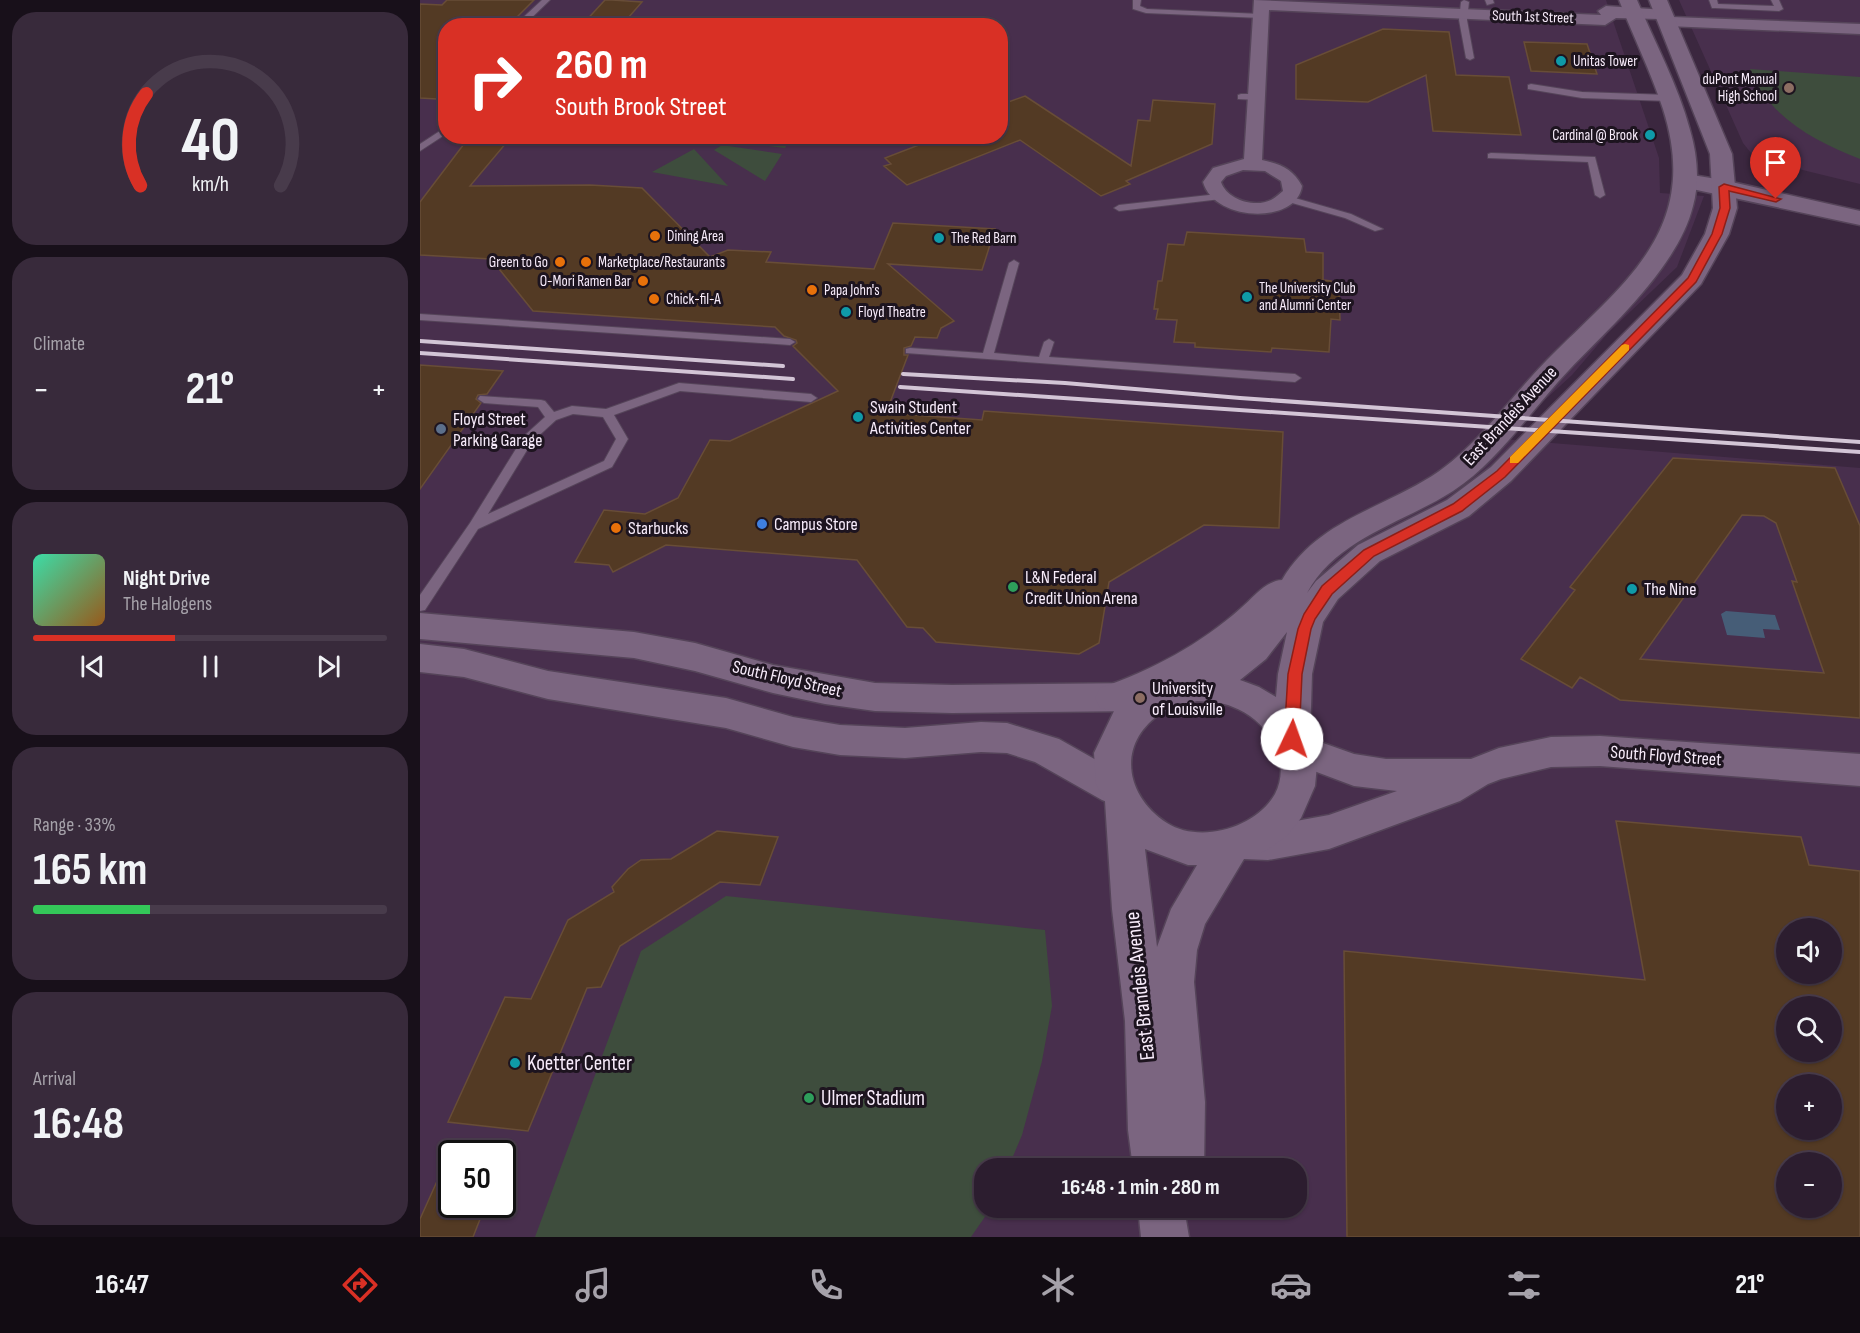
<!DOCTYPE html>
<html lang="en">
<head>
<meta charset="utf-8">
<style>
	body { margin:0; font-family:"Sofia Sans Condensed",sans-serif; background:#382a3b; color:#f1f3f6; height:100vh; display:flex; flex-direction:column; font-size:22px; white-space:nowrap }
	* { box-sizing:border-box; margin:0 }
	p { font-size:20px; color:#a6a2aa }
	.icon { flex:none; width:33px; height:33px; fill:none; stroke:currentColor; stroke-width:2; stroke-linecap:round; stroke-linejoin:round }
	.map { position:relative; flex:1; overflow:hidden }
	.side { display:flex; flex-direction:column; gap:12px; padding:12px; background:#18101a; width:420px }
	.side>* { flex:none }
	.banner { position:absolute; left:18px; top:18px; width:570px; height:126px; border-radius:24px; box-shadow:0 2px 4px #0004,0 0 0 2px #483b4b; background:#d93025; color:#fff; overflow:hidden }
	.controls { position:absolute; left:1356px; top:918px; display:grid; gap:12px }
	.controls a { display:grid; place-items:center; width:66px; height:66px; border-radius:50%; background:#2c1d2f; box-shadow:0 2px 4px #0004,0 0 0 2px #483b4b; font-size:30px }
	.speed { position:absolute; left:18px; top:1140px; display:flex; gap:12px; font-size:30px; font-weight:700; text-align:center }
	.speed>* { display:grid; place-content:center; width:78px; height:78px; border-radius:50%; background:#2c1d2f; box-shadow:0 2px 4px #0004,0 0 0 2px #483b4b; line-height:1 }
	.speed .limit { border:3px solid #111; border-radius:9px; background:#fff; color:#111 }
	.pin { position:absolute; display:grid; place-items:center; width:51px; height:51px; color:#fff; margin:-62px -26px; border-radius:50% 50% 50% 0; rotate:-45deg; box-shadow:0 0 6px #0007 }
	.pin .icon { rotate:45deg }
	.me { position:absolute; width:66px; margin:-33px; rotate:3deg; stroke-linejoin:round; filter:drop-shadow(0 0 4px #0008) }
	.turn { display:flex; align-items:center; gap:21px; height:126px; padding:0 18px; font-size:27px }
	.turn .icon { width:78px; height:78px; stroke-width:2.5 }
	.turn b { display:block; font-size:42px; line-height:51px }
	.big { font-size:45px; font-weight:700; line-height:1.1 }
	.side .card { flex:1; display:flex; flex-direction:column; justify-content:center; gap:9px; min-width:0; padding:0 21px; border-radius:24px; background:#382a3b }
	.side .dial { align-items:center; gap:0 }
	.dial svg { height:156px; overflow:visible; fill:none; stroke:#483b4b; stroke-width:7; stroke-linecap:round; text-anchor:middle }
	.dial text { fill:#f1f3f6; stroke:none }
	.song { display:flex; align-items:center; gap:18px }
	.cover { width:72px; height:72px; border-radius:9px; background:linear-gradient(135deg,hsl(160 70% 55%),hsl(30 70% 35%)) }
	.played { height:6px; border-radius:3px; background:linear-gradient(90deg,#d93025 40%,#483b4b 40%) }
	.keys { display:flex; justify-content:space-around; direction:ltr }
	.heat { display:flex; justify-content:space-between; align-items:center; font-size:33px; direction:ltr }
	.charge { height:9px; border-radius:4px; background:linear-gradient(90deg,#34c759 33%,#483b4b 0) }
	.trip { position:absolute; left:554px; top:1158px; width:333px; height:60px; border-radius:24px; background:#2c1d2f; box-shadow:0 2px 4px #0004,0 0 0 2px #483b4b; font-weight:700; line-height:60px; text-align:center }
	.menu { display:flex; height:96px; justify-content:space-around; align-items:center; background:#120c13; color:#a6a2aa }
	.menu .icon { width:42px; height:42px }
	.menu .selected { color:#d93025 }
	.menu b { font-size:27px; color:#f1f3f6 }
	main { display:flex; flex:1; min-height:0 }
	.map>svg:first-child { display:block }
	.built { fill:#482f4d; fill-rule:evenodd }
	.green { fill:#3e4d3d }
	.water { fill:#465d77 }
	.building { fill:#533a24; stroke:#684d37; stroke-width:1.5; fill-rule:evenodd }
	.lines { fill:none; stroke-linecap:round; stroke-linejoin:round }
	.service-casing { stroke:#554459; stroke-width:2 }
	.minor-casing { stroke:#554459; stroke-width:3 }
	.tertiary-casing { stroke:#554459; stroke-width:3 }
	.secondary-casing { stroke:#554459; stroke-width:3 }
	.service { fill:#7b6580; fill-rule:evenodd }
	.minor { fill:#7b6580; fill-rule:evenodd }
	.tertiary { fill:#7b6580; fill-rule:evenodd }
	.secondary { fill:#7b6580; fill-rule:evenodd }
	.rail { stroke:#d3c5d6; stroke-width:4 }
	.route { fill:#d93025; stroke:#8d1f18; stroke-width:1.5 }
	.slow { fill:#f59e0b }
	.culture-dot { fill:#0f9aa8; stroke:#1d141f; stroke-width:2 }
	.education-dot { fill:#8d6e63; stroke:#1d141f; stroke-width:2 }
	.food-dot { fill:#e8710a; stroke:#1d141f; stroke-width:2 }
	.service-dot { fill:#5c6f8a; stroke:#1d141f; stroke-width:2 }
	.shop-dot { fill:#3f7fe0; stroke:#1d141f; stroke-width:2 }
	.leisure-dot { fill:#2e9e5b; stroke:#1d141f; stroke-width:2 }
	.labels { text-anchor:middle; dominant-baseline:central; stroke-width:6; stroke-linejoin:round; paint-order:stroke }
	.far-street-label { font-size:15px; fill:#f8ecfb; stroke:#1d141f }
	.far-poi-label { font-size:15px; fill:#f8ecfb; stroke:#1d141f; text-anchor:start }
	.poi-label { font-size:18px; fill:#f8ecfb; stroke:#1d141f; text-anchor:start }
	.street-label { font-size:18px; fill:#f8ecfb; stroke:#1d141f }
	.near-street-label { font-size:21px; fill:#f8ecfb; stroke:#1d141f }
	.near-poi-label { font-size:21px; fill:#f8ecfb; stroke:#1d141f; text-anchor:start }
</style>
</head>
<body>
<main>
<section class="side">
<div class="card dial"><svg viewBox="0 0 100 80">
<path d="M14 69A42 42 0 1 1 86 69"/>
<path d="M14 69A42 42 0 0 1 17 22" stroke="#d93025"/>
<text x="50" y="56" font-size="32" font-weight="700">40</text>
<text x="50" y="72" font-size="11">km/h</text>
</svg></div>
<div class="card"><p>Climate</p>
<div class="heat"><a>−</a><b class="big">21°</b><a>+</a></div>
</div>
<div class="card">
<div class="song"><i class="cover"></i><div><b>Night Drive</b><p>The Halogens</p></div></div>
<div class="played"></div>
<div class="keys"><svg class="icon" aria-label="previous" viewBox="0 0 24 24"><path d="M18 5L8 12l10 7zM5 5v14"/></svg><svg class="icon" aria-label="pause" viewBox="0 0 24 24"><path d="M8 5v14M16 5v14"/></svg><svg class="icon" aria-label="next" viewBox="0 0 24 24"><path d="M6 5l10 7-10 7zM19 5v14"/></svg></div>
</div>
<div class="card"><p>Range · 33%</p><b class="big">165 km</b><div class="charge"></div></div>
<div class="card"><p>Arrival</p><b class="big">16:48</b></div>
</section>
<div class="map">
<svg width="1440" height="1237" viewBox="0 0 1440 1237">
	<rect width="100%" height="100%" fill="#3b273f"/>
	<path class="built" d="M 0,0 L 1186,0 L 1239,158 L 1240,193 L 1284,196 L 1257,267 L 1188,333 L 1152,375 L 1082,439 L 1440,468 L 1440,1237 L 0,1237 ZM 26,26 L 580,26 L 580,136 L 26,136 ZM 1366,928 L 1412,928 L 1412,974 L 1366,974 ZM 1366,1006 L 1412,1006 L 1412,1052 L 1366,1052 ZM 1366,1084 L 1412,1084 L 1412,1130 L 1366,1130 ZM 32,1154 L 82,1154 L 82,1204 L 32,1204 ZM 1366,1162 L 1412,1162 L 1412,1208 L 1366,1208 ZM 564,1168 L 876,1168 L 876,1208 L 564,1208 Z
		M 1259,0 L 1440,0 L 1440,184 L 1358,164 L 1331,153 L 1323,143 Z"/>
	<path class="green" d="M 1330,69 L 1440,77 L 1440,159 C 1395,141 1348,117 1330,69 Z
		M 322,136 L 372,136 L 372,137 L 365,148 L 313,142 Z
		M 302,145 L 362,154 L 345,181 L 294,150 Z
		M 274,149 L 308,186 L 232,172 Z
		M 306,896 L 625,930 L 632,1006 L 622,1061 L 602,1135 L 588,1168 L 564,1168 L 564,1208 L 571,1208 L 551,1237 L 115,1237 L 221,951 Z"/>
	<path class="water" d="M 1306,611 L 1355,615 L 1360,630 L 1343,629 L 1345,638 L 1307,635 L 1301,614 Z"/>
	<path class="building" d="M 27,0 L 114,0 L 88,26 L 26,26 L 26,90 L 17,99 L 0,98 L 0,4 L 22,5 Z
		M 185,0 L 192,0 L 222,2 L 201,26 L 161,26 Z
		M 963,29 L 1029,32 L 1036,75 L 1089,77 L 1101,135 L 1013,131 L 1006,75 L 948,102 L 876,99 L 876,65 Z
		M 1104,42 L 1167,44 L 1177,74 L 1111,71 Z
		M 605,96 L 711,166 L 718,120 L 730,121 L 733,100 L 795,104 L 792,144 L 706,181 L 710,184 L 681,196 L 600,140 L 487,185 L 464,166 L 471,164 L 465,158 L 522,136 L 580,136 L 580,105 Z
		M 50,136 L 92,136 L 50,186 L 170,185 L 222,188 L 290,257 L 308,250 L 351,252 L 346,262 L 454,269 L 473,223 L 575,229 L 562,270 L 468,264 L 534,321 L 521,328 L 517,338 L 495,337 L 491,346 L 484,348 L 484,355 L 488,355 L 466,413 L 562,420 L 564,411 L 863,432 L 859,528 L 784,525 L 689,582 L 679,643 L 659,654 L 516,642 L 503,628 L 487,627 L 437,560 L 246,545 L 193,572 L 189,565 L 155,562 L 184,510 L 225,514 L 258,498 L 290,440 L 310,441 L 418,391 L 373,346 L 377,343 L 376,340 L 364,336 L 355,327 L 113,311 L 71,259 L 0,255 L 0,202 Z
		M 767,232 L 884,239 L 886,252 L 903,253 L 903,280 L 911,281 L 911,291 L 919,291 L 920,320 L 911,319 L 909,352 L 852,348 L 851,352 L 775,347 L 775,343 L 754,342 L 757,320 L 736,319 L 738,309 L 734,309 L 738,281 L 742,281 L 748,244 L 764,245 Z
		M 0,365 L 83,371 L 67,394 L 58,395 L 56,399 L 61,403 L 0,489 Z
		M 1253,458 L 1415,468 L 1440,526 L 1440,718 L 1200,700 L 1160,677 L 1152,688 L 1101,659 L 1155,590 L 1150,587 ZM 1322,515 L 1344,516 L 1356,523 L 1377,582 L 1372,581 L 1404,673 L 1220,659 Z
		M 1196,821 L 1381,837 L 1389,865 L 1440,871 L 1440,1237 L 927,1237 L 924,951 L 1225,980 ZM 1366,928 L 1412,928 L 1412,974 L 1366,974 ZM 1366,1006 L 1412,1006 L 1412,1052 L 1366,1052 ZM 1366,1084 L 1412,1084 L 1412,1130 L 1366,1130 ZM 1366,1162 L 1412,1162 L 1412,1208 L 1366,1208 Z
		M 297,831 L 358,837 L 340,885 L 300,882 L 200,946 L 181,987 L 167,988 L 108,1131 L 28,1122 L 85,997 L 111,999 L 148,920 L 194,892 L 192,887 L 208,869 L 221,860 L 251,859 Z
		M 32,1148 L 32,1204 L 66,1204 L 53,1237 L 0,1237 L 0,1219 Z"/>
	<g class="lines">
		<g class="service-casing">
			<path id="service" d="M 122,0 L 130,0 L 103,26 L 94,26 Z
				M 713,0 L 721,0 L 720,6 L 727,9 L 841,14 L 845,16 L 841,18 L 726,13 L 713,9 Z
				M 1044,0 L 1049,2 L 1047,20 L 1054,58 L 1050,60 L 1046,58 L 1039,20 L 1041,2 Z
				M 1065,0 L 1073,0 L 1074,3 L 1067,5 Z
				M 1289,0 L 1297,0 L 1298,4 L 1354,6 L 1351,0 L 1359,0 L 1363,9 L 1359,11 L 1295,8 L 1292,8 Z
				M 1111,84 L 1162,92 L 1249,95 L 1253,98 L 1249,101 L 1162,98 L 1108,89 L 1108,85 Z
				M 821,94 L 837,94 L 841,97 L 837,100 L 818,99 L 818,95 Z
				M 26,127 L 26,134 L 0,151 L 0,144 Z
				M 1071,153 L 1175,157 L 1185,195 L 1180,198 L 1175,195 L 1168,162 L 1068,158 L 1068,154 Z
				M 798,194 L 803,197 L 801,199 L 699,211 L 694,208 L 699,205 Z
				M 868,196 L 931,214 L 963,229 L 955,231 L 925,218 L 865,201 L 863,199 Z
				M 594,260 L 599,263 L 574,353 L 619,357 L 624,342 L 629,339 L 634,342 L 629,357 L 875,374 L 881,378 L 875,382 L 486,353 L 486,349 L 490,348 L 563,353 L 589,263 Z
				M 0,314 L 370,339 L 375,342 L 370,345 L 0,320 Z
				M 259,383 L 391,394 L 397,398 L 391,402 L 260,391 L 194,415 L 208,439 L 192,467 L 58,529 L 5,610 L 0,611 L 0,595 L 50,523 L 104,436 L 125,417 L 118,407 L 64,403 L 58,399 L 60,396 L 121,400 L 125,401 L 134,412 L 152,406 L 186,409 ZM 153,414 L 183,417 L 196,439 L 184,461 L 68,514 L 112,442 L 136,420 Z"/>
		</g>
		<g class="minor-casing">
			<path id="minor" d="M 834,0 L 1181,15 L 1178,11 L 1186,6 L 1245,10 L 1250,12 L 1252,17 L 1440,24 L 1440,34 L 1247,26 L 1241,24 L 1240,19 L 1196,18 L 1185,25 L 849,10 L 842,160 C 861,164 873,169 882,186 C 877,225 794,222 783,182 L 793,168 L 824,159 ZM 823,170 L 845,171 L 861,181 L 863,191 C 859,194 855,198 851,200 C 835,208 807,200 801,182 L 806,176 Z"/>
		</g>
		<g class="tertiary-casing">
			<path id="tertiary" d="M 1266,174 L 1303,180 L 1440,211 L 1440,225 L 1258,186 L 1255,181 L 1258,176 Z
				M 0,613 L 214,632 L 275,643 L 353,665 L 455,683 L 532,685 L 720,683 L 732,687 L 737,697 L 732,707 L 720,711 L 532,713 L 455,711 L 405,704 L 353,693 L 275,671 L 214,658 L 0,639 Z
				M 0,644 L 44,649 L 128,671 L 306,698 L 373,717 L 420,725 L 485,728 L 561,722 L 587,723 L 639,739 L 708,778 L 713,789 L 708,800 L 695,805 L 682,800 L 615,762 L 587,753 L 561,752 L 485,758 L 420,755 L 373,747 L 306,728 L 128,699 L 44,677 L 0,672 Z
				M 875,733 L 934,754 L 966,759 L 1051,759 L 1079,748 L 1131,737 L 1180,736 L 1440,754 L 1440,786 L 1180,766 L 1131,767 L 1081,779 L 1068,784 L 1040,801 L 909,849 L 848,860 L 824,859 L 810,854 L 805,842 L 810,830 L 824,825 L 848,826 L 909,815 L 977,791 L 934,786 L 862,759 L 857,748 L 862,737 Z"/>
		</g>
		<g class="secondary-casing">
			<path id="secondary" d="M 1199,0 L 1217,0 C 1235,43 1258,85 1270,130 C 1277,154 1280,181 1273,206 C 1258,267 1191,326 1149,370 C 1111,410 1079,461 1033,491 C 983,523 917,538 887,593 L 896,581 L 938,545 L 1027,500 L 1071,467 L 1262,275 L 1285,234 L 1293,208 L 1290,154 L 1229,0 L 1247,0 L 1312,154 L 1317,208 L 1309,234 L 1281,284 L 1091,481 L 1049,516 L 960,561 L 918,599 L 903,622 L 892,674 L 890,739 L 897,765 L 895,786 L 881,818 L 867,836 L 847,850 L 824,859 L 785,924 L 777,950 L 774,982 L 785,1102 L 784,1168 L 713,1168 L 708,1130 L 705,1021 L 692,909 L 685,801 L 676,784 L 674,753 L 694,711 L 680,708 L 675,698 L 680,688 C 730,671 781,644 821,608 C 833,598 845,581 862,580 C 896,522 958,510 1012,476 C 1057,447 1089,399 1126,361 C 1203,283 1282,231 1243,109 C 1231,72 1213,36 1199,0 ZM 867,632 L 858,674 L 856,697 L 839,687 L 820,680 L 846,659 ZM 777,701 C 789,702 802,702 813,707 C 846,719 873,759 855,794 C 836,828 780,844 747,823 C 704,795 696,742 743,712 C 752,706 766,704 777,701 ZM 725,849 L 768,865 L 777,865 L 751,909 L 737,947 Z
				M 718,1208 L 764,1208 L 769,1237 L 721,1237 Z"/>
		</g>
		<use href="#service" class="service"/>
		<use href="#minor" class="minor"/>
		<use href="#tertiary" class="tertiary"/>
		<use href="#secondary" class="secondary"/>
		<path class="rail" d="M 0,341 L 363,366
			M 0,353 L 373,379
			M 483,374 L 645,383 L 820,398 L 1440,442
			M 480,387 L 1440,452"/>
	</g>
	<path class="route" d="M 1304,184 L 1361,199 L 1356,202 L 1309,191 L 1310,208 L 1302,234 L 1276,282 L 1085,477 L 1042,511 L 954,556 L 912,594 L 895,619 L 891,629 L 882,674 L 879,739 L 877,743 L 872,745 L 866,743 L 864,739 L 868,674 L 878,629 L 884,614 L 902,586 L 944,550 L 1033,504 L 1077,471 L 1268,278 L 1292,234 L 1300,208 L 1299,187 Z"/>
	<path class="slow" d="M 1205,344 L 1209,345 L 1209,350 L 1098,463 L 1090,463 L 1090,457 L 1202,345 Z"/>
	<g class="culture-dot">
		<circle cx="1141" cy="61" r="6"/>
		<circle cx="1230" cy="135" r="6"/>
		<circle cx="519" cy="238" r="6"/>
		<circle cx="827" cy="297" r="6"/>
		<circle cx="426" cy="312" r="6"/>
		<circle cx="438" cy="417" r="6"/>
		<circle cx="1212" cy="589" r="6"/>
		<circle cx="95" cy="1063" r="6"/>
	</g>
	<g class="education-dot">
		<circle cx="1369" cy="88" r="6"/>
		<circle cx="720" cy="698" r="6"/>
	</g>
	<g class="food-dot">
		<circle cx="235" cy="236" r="6"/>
		<circle cx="140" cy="262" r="6"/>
		<circle cx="166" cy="262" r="6"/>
		<circle cx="223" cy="281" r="6"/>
		<circle cx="392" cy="290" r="6"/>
		<circle cx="234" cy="299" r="6"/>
		<circle cx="196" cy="528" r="6"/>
	</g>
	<circle class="service-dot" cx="21" cy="429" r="6"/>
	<circle class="shop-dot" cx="342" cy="524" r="6"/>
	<g class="leisure-dot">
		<circle cx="593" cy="587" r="6"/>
		<circle cx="389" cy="1098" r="6"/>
	</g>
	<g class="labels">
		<g class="far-street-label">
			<text transform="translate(1113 17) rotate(2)">South 1st Street</text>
		</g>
		<g class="far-poi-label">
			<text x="1153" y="61">Unitas Tower</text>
			<text x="1357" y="79" text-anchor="end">duPont Manual<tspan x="1357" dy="17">High School</tspan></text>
			<text x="1218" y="135" text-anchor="end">Cardinal @ Brook</text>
			<text x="247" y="236">Dining Area</text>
			<text x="531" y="238">The Red Barn</text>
			<text x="128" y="262" text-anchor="end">Green to Go</text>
			<text x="178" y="262">Marketplace/Restaurants</text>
			<text x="211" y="281" text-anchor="end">O-Mori Ramen Bar</text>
			<text x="839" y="288">The University Club<tspan x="839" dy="17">and Alumni Center</tspan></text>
			<text x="404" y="290">Papa John's</text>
			<text x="246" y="299">Chick-fil-A</text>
			<text x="438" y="312">Floyd Theatre</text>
		</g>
		<g class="poi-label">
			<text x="450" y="407">Swain Student<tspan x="450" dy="21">Activities Center</tspan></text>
			<text x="33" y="419">Floyd Street<tspan x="33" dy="21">Parking Garage</tspan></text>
			<text x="354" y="524">Campus Store</text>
			<text x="208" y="528">Starbucks</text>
			<text x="605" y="577">L&amp;N Federal<tspan x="605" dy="21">Credit Union Arena</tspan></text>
			<text x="1224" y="589">The Nine</text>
			<text x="732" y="688">University<tspan x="732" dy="21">of Louisville</tspan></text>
		</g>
		<g class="street-label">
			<text transform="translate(1090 416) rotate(-47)">East Brandeis Avenue</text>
			<text transform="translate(367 679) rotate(13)">South Floyd Street</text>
			<text transform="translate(1246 756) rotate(4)">South Floyd Street</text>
		</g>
		<g class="near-street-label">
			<text transform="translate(720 986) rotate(-96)">East Brandeis Avenue</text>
		</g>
		<g class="near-poi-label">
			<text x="107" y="1063">Koetter Center</text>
			<text x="401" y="1098">Ulmer Stadium</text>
		</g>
	</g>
</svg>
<div class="controls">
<a><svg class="icon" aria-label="sound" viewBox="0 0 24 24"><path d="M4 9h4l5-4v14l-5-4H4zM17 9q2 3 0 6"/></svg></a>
<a><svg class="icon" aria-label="search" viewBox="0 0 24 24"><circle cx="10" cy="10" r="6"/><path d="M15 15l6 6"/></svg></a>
<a>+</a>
<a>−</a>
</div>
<div class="speed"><div class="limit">50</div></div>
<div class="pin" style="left:1356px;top:199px;background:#d93025"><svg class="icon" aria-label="arrive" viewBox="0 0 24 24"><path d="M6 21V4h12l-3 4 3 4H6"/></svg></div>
<svg class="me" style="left:872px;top:739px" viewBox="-20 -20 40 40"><circle r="19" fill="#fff"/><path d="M0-13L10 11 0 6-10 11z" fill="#d93025"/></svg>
<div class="trip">16:48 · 1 min · 280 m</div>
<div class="banner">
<div class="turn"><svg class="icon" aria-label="right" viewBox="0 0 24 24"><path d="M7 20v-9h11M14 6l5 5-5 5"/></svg><div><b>260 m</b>South Brook Street</div></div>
</div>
</div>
</main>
<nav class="menu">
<b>16:47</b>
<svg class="icon selected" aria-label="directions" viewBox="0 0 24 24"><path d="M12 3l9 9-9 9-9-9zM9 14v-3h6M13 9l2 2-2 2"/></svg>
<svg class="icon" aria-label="music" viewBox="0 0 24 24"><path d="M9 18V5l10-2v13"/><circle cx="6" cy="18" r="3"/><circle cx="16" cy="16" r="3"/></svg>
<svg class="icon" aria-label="phone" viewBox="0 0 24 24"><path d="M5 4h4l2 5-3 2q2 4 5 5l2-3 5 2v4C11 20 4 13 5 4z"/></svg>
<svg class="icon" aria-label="climate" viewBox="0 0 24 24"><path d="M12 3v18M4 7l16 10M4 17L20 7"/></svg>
<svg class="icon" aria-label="car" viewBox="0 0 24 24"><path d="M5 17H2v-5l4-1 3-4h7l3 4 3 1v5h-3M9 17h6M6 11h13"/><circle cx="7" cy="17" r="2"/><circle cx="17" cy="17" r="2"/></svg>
<svg class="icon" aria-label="filters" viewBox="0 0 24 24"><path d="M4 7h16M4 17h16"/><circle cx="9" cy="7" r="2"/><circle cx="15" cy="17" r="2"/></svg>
<b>21°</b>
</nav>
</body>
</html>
